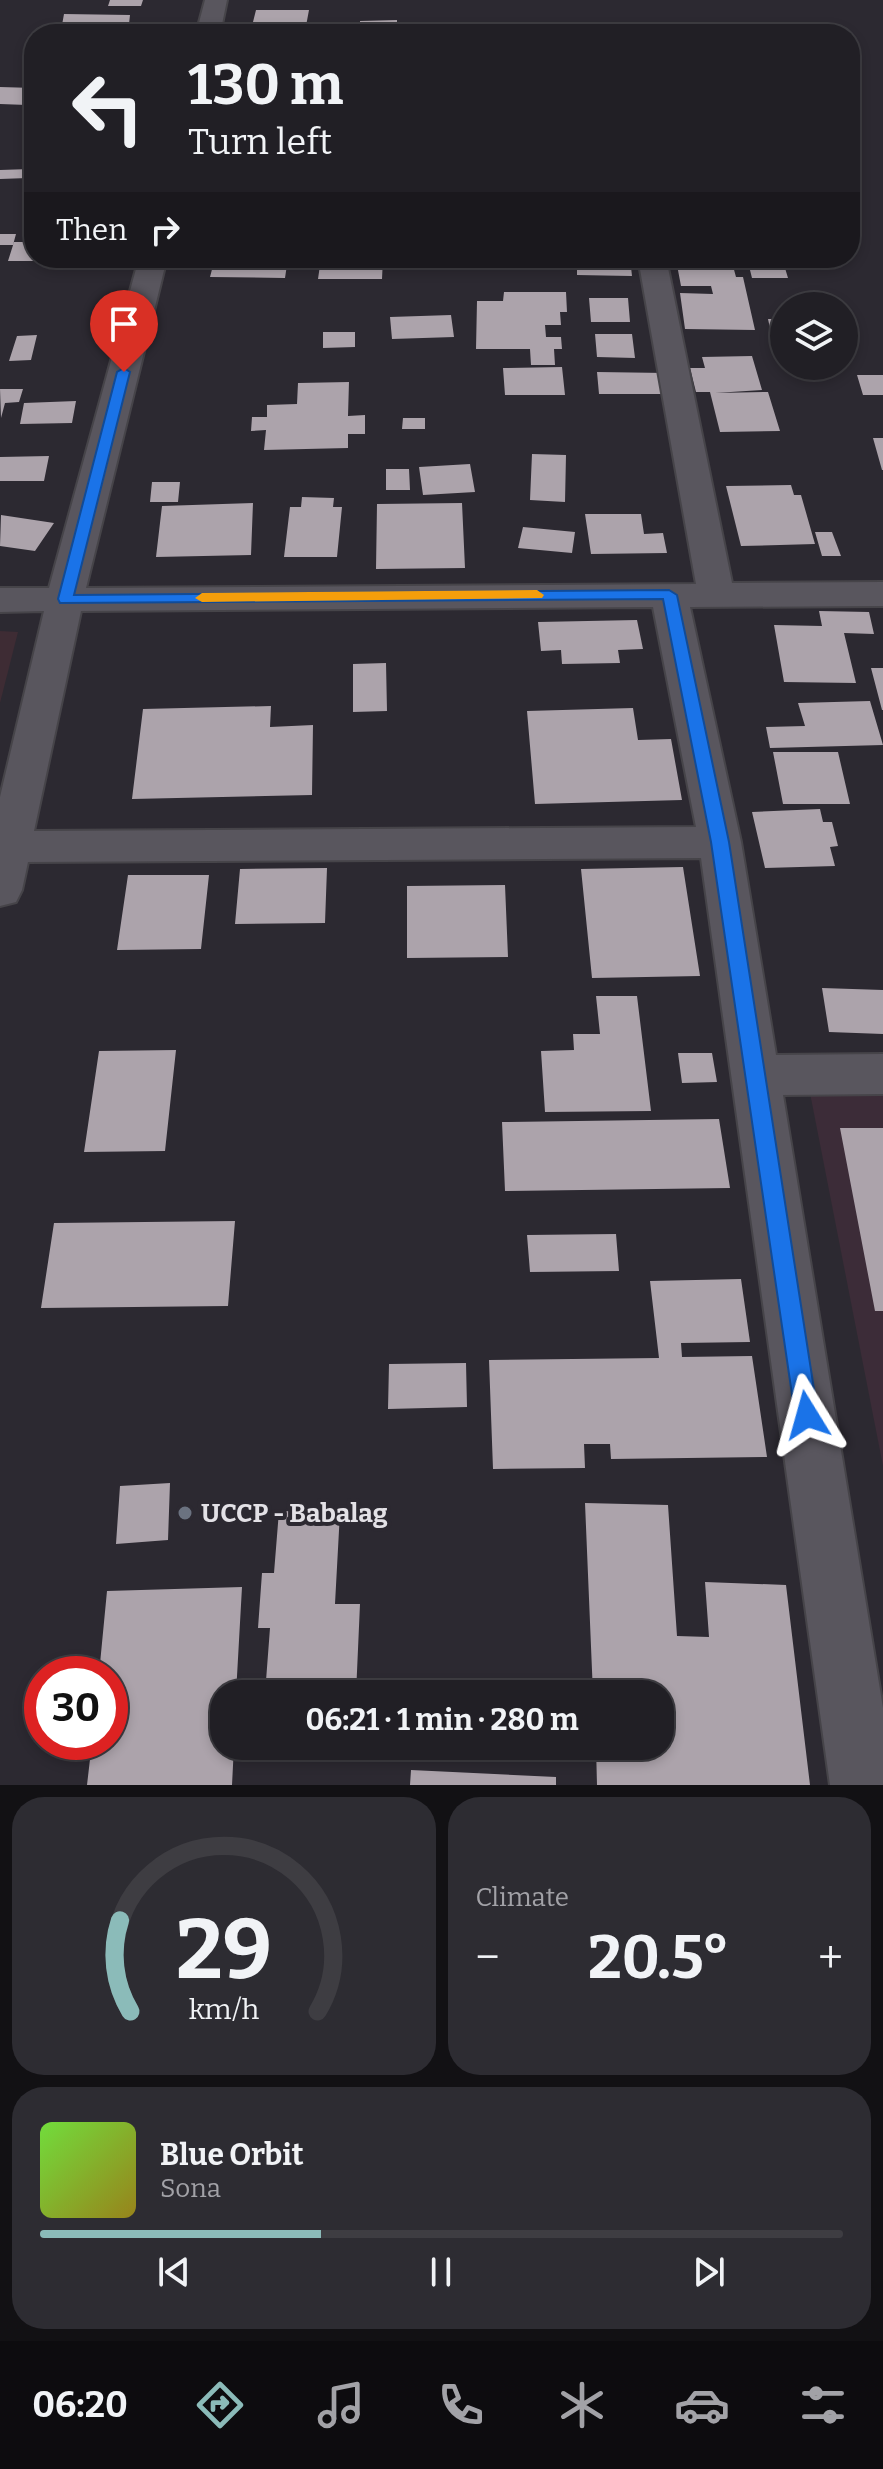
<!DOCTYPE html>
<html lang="en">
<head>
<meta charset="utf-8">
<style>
	body { margin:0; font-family:Bitter,serif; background:#2d2c32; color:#f1f3f6; height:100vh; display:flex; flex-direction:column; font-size:30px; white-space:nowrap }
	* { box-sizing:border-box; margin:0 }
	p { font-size:26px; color:#a2a2a7 }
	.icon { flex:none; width:44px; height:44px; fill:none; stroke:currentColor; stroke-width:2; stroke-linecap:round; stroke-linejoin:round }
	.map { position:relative; height:1785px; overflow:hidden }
	.drawer { display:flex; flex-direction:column; gap:12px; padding:12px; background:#121114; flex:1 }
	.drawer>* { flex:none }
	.banner { position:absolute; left:24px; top:24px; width:836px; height:244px; border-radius:32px; box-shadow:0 4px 12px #0003,0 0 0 2px #3e3d42; background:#211f25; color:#f1f3f6; overflow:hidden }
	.tools { position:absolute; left:770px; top:292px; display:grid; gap:16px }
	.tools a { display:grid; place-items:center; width:88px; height:88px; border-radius:50%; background:#211f25; box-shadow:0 4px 12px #0003,0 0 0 2px #3e3d42; font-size:40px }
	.speed { position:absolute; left:24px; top:1656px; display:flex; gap:16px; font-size:40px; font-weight:700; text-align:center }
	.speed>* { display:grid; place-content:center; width:104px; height:104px; border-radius:50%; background:#211f25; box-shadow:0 4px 12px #0003,0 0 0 2px #3e3d42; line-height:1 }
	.speed .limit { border:12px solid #d22; background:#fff; color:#111 }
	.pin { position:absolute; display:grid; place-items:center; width:68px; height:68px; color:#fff; margin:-82px -34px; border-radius:50% 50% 50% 0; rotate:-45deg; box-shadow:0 0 8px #0007 }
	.pin .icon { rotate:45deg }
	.me { position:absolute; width:88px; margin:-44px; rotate:352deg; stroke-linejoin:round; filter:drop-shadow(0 0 6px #0008) }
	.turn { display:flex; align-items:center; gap:28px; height:168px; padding:0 32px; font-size:36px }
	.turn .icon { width:104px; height:104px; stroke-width:2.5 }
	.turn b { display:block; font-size:56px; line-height:68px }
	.then { display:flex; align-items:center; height:76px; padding:0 32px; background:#0003; gap:16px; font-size:30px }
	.big { font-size:60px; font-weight:700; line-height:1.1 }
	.drawer .widget { flex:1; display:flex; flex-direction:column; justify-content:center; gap:12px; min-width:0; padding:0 28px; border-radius:32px; background:#2d2c32 }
	.drawer .dial { align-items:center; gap:0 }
	.dial svg { height:208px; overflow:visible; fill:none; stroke:#3e3d42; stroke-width:7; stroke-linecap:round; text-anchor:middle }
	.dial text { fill:#f1f3f6; stroke:none }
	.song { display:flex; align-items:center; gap:24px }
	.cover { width:96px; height:96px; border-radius:12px; background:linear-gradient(135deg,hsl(100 70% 55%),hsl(50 70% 35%)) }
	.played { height:8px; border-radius:4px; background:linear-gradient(90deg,#8bbbb9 35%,#3e3d42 35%) }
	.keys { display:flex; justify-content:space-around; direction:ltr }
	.heat { display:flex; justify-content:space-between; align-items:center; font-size:44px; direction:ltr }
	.drawer .tiles { flex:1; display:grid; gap:12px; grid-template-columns:1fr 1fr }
	.widget:last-child { grid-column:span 2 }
	.trip { position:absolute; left:210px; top:1680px; width:464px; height:80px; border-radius:32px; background:#211f25; box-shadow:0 4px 12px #0003,0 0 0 2px #3e3d42; font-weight:700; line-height:80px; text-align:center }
	.tab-bar { display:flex; height:128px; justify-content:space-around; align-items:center; background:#0d0c0f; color:#a2a2a7 }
	.tab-bar .icon { width:56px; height:56px }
	.tab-bar .current { color:#8bbbb9 }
	.tab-bar b { font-size:36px; color:#f1f3f6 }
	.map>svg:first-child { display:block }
	.commercial { fill:#3c2c38 }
	.education { fill:#3e2c34 }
	.building { fill:#aca3ab }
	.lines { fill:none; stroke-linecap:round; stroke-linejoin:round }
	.minor-casing { stroke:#464449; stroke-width:4 }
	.minor { fill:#59565e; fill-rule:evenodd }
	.route { fill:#1a73e8; stroke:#114b97; stroke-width:2 }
	.slow { fill:#f59e0b }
	.worship-dot { fill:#6b7280; stroke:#2c2931; stroke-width:3 }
	.labels { text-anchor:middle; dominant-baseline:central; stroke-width:8; stroke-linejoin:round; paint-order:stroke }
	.near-poi-label { font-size:26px; font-weight:bold; fill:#e3e1e6; stroke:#2c2931; text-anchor:start }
</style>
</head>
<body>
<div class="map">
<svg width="883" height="1785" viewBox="0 0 883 1785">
	<rect width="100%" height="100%" fill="#2c2931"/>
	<path class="commercial" d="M 883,1087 L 883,1466 L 809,1088 Z"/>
	<path class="education" d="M 0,631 L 18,632 L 0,703 Z"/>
	<path class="building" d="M 110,0 L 143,0 L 141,6 L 108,6 Z
		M 256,10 L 309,10 L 306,26 L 252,26 Z
		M 64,14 L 130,15 L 128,33 L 75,34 L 77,25 L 62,25 Z
		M 397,20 L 397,27 L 360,27 L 360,21 Z
		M 241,30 L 305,30 L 304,34 L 240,34 Z
		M 0,87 L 34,88 L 34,93 L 27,105 L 0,104 Z
		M 30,169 L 28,178 L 0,179 L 0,170 Z
		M 0,234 L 16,234 L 13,245 L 0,245 Z
		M 14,242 L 34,242 L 34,258 L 52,258 L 51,261 L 8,261 Z
		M 215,258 L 288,258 L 285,278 L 210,277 Z
		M 321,258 L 383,258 L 382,279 L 318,279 Z
		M 577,258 L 630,258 L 632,276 L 577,275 Z
		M 747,258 L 782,258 L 788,278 L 752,278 Z
		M 677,265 L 733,266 L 736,277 L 743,277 L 755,330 L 685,329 L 680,293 L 713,294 L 711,286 L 681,286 Z
		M 504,292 L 566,292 L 567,312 L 560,312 L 561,325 L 545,325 L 546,337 L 561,337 L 562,349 L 554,349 L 555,365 L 531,365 L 530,349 L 476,349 L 477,301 L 503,301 Z
		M 589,298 L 628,298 L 630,322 L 591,322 Z
		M 451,315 L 454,337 L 392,339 L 390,317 Z
		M 768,319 L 784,319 L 784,342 L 773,342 Z
		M 323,332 L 355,332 L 355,347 L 323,348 Z
		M 595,334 L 632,334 L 635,358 L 597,357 Z
		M 37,335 L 31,360 L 9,361 L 17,336 Z
		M 752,356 L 762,390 L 715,393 L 768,392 L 780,431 L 720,432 L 710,392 L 696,392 L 690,368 L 705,368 L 702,357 Z
		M 562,367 L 565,395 L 505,395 L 503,368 Z
		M 597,372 L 666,373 L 669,394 L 599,394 Z
		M 857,375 L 883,375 L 883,395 L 863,395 Z
		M 349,382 L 348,416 L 365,415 L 365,434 L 348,434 L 348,448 L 264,450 L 266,430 L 251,431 L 252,417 L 267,417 L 267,405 L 297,404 L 298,383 Z
		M 0,389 L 23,389 L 19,402 L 5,403 L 1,418 Z
		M 76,401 L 72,423 L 20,424 L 24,403 Z
		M 403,418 L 425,418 L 425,429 L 402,429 Z
		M 873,438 L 883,438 L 883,470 L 882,470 Z
		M 532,454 L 566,455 L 565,502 L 530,500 Z
		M 49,456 L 44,481 L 0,481 L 0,457 Z
		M 470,464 L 475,492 L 423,495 L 419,467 Z
		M 386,469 L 409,469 L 410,490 L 386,490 Z
		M 152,482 L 180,482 L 178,502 L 150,502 Z
		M 791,485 L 794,495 L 801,495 L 815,544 L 741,546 L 726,486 Z
		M 302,497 L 334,498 L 333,507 L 342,507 L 337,557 L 284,557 L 290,507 L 301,507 Z
		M 253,503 L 251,555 L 156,557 L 162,506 Z
		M 462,503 L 465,568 L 376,569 L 377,504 Z
		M 585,514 L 641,514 L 644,534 L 663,533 L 667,553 L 591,554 Z
		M 1,515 L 54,523 L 35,551 L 0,546 Z
		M 523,527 L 575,532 L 572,553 L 518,548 Z
		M 815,532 L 832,532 L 841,556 L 822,556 Z
		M 819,611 L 869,612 L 874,634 L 844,633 L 856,683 L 784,682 L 774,625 L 822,626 Z
		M 637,620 L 643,649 L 618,650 L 620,663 L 562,664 L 561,650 L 541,651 L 538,622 Z
		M 386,663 L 387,711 L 353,712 L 353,664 Z
		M 871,668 L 883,668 L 883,710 L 882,710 Z
		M 870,701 L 883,745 L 770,748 L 766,727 L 805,726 L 798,703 Z
		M 271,706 L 270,727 L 313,725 L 312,795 L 132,799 L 143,709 Z
		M 633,708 L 638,740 L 671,739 L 682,800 L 535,804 L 527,711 Z
		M 773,752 L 838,752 L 850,804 L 783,804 Z
		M 820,809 L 823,822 L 832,822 L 838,846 L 830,847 L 835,866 L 765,868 L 752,812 Z
		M 683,867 L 700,976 L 592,978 L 581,869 Z
		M 327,868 L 325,923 L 235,924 L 240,869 Z
		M 128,875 L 209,875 L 201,949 L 117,950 Z
		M 505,885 L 508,957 L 407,958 L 407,886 Z
		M 822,988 L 883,990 L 883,1034 L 829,1032 Z
		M 596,996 L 637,996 L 651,1111 L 545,1112 L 541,1051 L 574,1050 L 573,1034 L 600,1034 Z
		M 176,1050 L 165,1151 L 84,1152 L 99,1051 Z
		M 678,1053 L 712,1053 L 717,1082 L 682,1083 Z
		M 719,1119 L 730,1188 L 505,1191 L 502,1122 Z
		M 840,1128 L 883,1128 L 883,1311 L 875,1311 Z
		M 235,1221 L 228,1306 L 41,1308 L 54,1223 Z
		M 616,1234 L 619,1271 L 530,1272 L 527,1235 Z
		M 741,1279 L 750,1342 L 681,1343 L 682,1357 L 752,1356 L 767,1457 L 611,1459 L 610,1444 L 584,1444 L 585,1468 L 493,1469 L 489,1360 L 659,1358 L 650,1281 Z
		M 466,1363 L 467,1407 L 388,1409 L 389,1364 Z
		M 170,1483 L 168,1540 L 116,1544 L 120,1486 Z
		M 585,1503 L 668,1505 L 677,1636 L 709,1637 L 705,1582 L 786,1585 L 810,1785 L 597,1785 L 596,1746 L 660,1746 L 660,1694 L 593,1694 Z
		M 279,1511 L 340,1512 L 335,1604 L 360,1604 L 356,1694 L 265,1694 L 270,1628 L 258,1628 L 262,1573 L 274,1573 Z
		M 242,1587 L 236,1694 L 224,1694 L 224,1746 L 234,1746 L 232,1785 L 87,1785 L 92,1742 L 110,1742 L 110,1674 L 99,1674 L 107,1591 Z
		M 411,1770 L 556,1777 L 556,1785 L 410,1785 Z"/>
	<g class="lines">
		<g class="minor-casing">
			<path id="minor" d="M 205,0 L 227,0 L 220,34 L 196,34 Z
				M 139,258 L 167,258 L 86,588 L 696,584 L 638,258 L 666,258 L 732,583 L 883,582 L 883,606 L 690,607 L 741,842 L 776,1055 L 883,1054 L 883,1094 L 783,1095 L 883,1708 L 883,1785 L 830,1785 L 701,858 L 28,862 L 22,890 L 16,902 L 0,906 L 0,797 L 44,611 L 0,612 L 0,588 L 49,588 ZM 653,607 L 696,827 L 34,831 L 81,611 Z"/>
		</g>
		<use href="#minor" class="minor"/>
	</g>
	<path class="route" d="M 124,368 L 130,372 L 74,595 L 669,590 L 677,595 L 729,842 L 818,1415 L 815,1423 L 807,1426 L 799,1423 L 795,1415 L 711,842 L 663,599 L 60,603 L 58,599 L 117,372 Z"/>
	<path class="slow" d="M 537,590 L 544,595 L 542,598 L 202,602 L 195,598 L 202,593 Z"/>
	<circle class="worship-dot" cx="185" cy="1513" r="8"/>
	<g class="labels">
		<g class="near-poi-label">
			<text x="201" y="1513">UCCP - Babalag</text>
		</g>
	</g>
</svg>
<div class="tools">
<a><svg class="icon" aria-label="layers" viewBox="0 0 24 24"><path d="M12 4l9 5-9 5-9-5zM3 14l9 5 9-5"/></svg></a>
</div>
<div class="speed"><div class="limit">30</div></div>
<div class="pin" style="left:124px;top:372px;background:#d93025"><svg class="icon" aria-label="arrive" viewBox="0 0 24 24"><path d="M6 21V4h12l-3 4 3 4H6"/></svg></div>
<svg class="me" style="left:807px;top:1415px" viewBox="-20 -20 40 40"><path d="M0-17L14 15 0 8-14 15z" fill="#1a73e8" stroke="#fff" stroke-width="4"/></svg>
<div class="trip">06:21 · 1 min · 280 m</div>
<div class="banner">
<div class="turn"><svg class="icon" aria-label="left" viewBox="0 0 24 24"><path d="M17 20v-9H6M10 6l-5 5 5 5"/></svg><div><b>130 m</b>Turn left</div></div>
<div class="then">Then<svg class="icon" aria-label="right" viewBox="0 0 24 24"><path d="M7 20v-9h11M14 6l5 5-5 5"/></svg></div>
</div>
</div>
<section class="drawer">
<div class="tiles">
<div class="widget dial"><svg viewBox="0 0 100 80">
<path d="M14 69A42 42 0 1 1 86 69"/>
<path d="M14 69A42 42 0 0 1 10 34" stroke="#8bbbb9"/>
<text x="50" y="56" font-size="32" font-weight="700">29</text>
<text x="50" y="72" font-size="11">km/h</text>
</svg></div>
<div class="widget"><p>Climate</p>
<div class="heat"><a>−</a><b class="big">20.5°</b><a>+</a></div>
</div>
<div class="widget">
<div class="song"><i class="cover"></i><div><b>Blue Orbit</b><p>Sona</p></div></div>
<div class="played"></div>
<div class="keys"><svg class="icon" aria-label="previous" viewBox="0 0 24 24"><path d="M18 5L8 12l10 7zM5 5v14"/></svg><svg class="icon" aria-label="pause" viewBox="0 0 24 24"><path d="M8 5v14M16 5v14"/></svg><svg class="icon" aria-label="next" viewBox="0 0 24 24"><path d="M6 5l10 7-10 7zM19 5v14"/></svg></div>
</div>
</div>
</section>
<nav class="tab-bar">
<b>06:20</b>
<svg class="icon current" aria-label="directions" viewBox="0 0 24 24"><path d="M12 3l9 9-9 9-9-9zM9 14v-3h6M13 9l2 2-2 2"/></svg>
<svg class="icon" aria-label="music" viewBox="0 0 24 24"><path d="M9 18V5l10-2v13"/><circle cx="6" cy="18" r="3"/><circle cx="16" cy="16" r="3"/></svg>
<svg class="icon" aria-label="phone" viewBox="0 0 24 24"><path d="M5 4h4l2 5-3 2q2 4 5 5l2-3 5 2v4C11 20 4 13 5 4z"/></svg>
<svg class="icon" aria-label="climate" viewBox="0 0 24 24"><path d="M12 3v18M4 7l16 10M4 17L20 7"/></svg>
<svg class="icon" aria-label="car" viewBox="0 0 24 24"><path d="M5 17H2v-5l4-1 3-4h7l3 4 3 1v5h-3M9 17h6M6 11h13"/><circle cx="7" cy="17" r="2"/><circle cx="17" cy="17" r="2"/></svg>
<svg class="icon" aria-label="filters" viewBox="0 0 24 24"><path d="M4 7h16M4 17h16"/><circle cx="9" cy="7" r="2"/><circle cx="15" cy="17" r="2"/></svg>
</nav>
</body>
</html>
